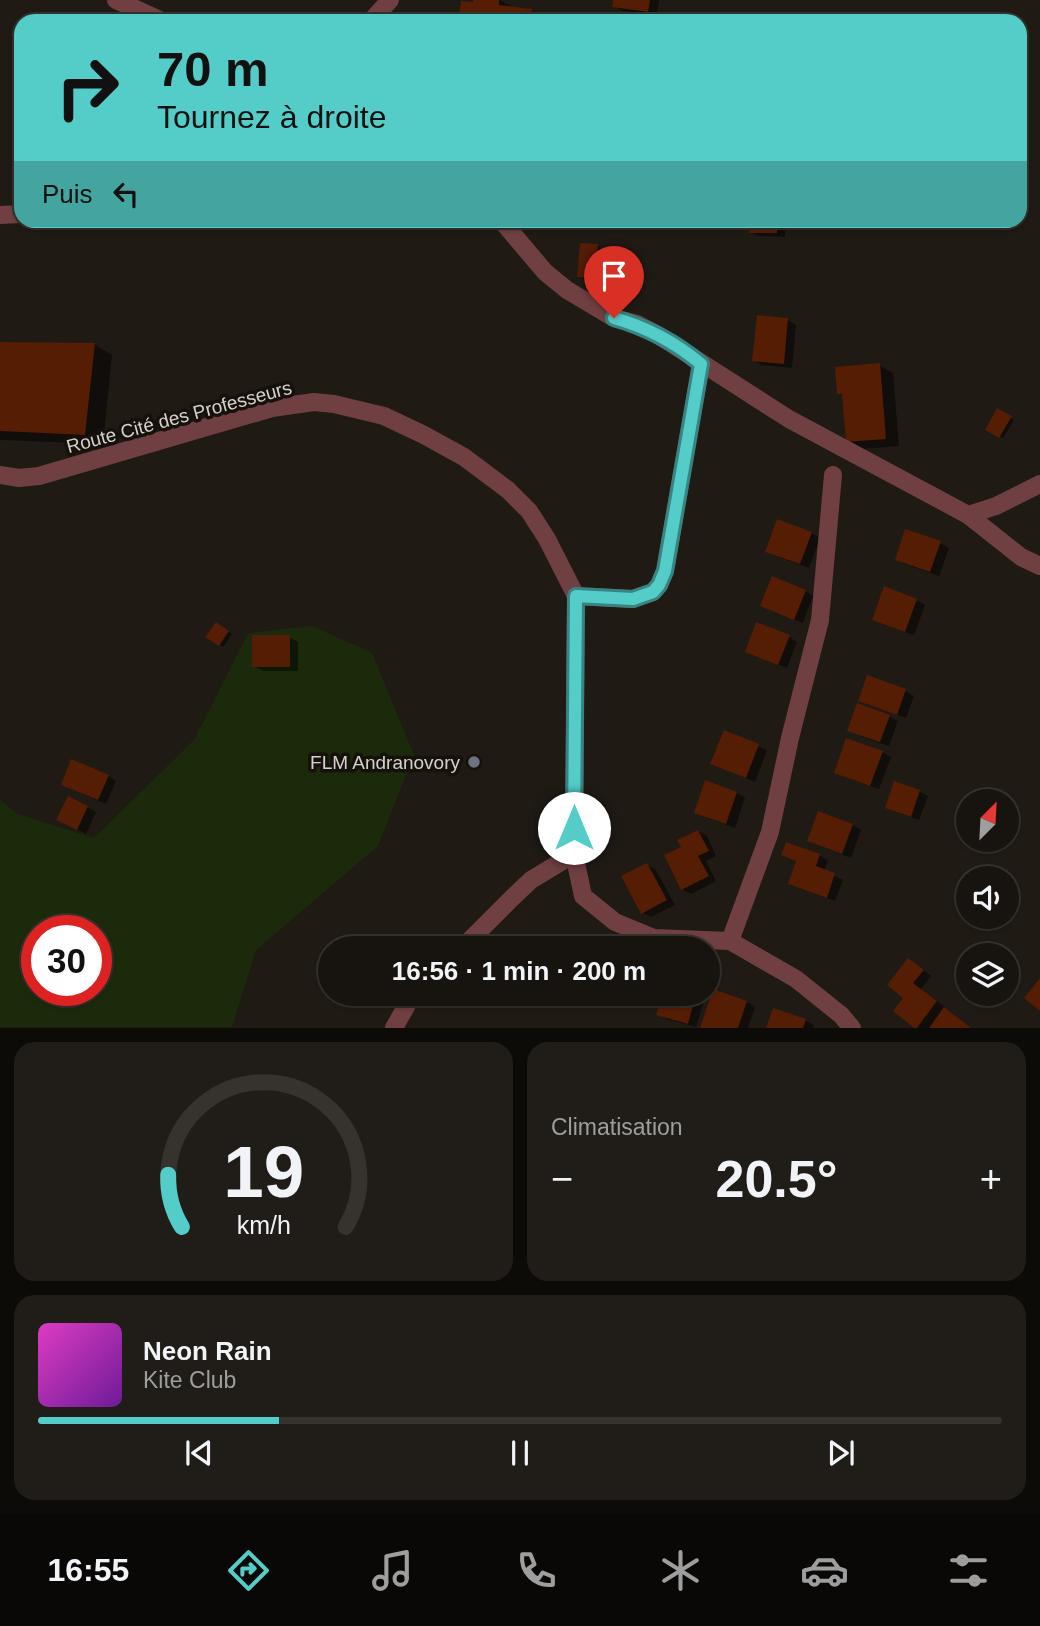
<!DOCTYPE html>
<html lang="fr">
<head>
<meta charset="utf-8">
<style>
	body { margin:0; font-family:Arial,sans-serif; background:#201d18; color:#f1f3f6; height:100vh; display:flex; flex-direction:column; font-size:26px; white-space:nowrap }
	* { box-sizing:border-box; margin:0 }
	p { font-size:23px; color:#9e9e9e }
	.icon { flex:none; width:38px; height:38px; fill:none; stroke:currentColor; stroke-width:2; stroke-linecap:round; stroke-linejoin:round }
	.map { position:relative; height:1028px; overflow:hidden }
	.details { display:flex; flex-direction:column; gap:14px; padding:14px; background:#0d0b08; flex:1 }
	.details>* { flex:none }
	.guide { position:absolute; left:14px; top:14px; width:1013px; height:214px; border-radius:21px; box-shadow:0 2px 5px #0004,0 0 0 2px #36332f; background:#54cdc8; color:#111; overflow:hidden }
	.needle { width:46px; rotate:24deg }
	.buttons { position:absolute; left:956px; top:789px; display:grid; gap:14px }
	.buttons a { display:grid; place-items:center; width:63px; height:63px; border-radius:50%; background:#17140f; box-shadow:0 2px 5px #0004,0 0 0 2px #36332f; font-size:35px }
	.speed { position:absolute; left:21px; top:915px; display:flex; gap:14px; font-size:35px; font-weight:700; text-align:center }
	.speed>* { display:grid; place-content:center; width:91px; height:91px; border-radius:50%; background:#17140f; box-shadow:0 2px 5px #0004,0 0 0 2px #36332f; line-height:1 }
	.speed .limit { border:10px solid #d22; background:#fff; color:#111 }
	.pin { position:absolute; display:grid; place-items:center; width:60px; height:60px; color:#fff; margin:-72px -30px; border-radius:50% 50% 50% 0; rotate:-45deg; box-shadow:0 0 7px #0007 }
	.pin .icon { rotate:45deg }
	.me { position:absolute; width:77px; margin:-38px; rotate:0deg; stroke-linejoin:round; filter:drop-shadow(0 0 5px #0008) }
	.turn { display:flex; align-items:center; gap:24px; height:147px; padding:0 28px; font-size:32px }
	.turn .icon { width:91px; height:91px; stroke-width:2.5 }
	.turn b { display:block; font-size:49px; line-height:60px }
	.then { display:flex; align-items:center; height:66px; padding:0 28px; background:#0003; gap:14px; font-size:26px }
	.big { font-size:52px; font-weight:800; line-height:1.1 }
	.details .card { flex:1; display:flex; flex-direction:column; justify-content:center; gap:10px; min-width:0; padding:0 24px; border-radius:21px; background:#201d18 }
	.details .dial { align-items:center; gap:0 }
	.dial svg { height:182px; overflow:visible; fill:none; stroke:#36332f; stroke-width:7; stroke-linecap:round; text-anchor:middle }
	.dial text { fill:#f1f3f6; stroke:none }
	.song { display:flex; align-items:center; gap:21px }
	.cover { width:84px; height:84px; border-radius:10px; background:linear-gradient(135deg,hsl(310 70% 55%),hsl(280 70% 35%)) }
	.played { height:7px; border-radius:4px; background:linear-gradient(90deg,#54cdc8 25%,#36332f 25%) }
	.keys { display:flex; justify-content:space-around; direction:ltr }
	.heat { display:flex; justify-content:space-between; align-items:center; font-size:38px; direction:ltr }
	.details .tiles { flex:1; display:grid; gap:14px; grid-template-columns:1fr 1fr }
	.card:last-child { grid-column:span 2 }
	.trip { position:absolute; left:318px; top:936px; width:402px; height:70px; border-radius:35px; background:#17140f; box-shadow:0 2px 5px #0004,0 0 0 2px #36332f; font-weight:800; line-height:70px; text-align:center }
	.tab-bar { display:flex; height:112px; justify-content:space-around; align-items:center; background:#090806; color:#9e9e9e }
	.tab-bar .icon { width:49px; height:49px }
	.tab-bar .active { color:#54cdc8 }
	.tab-bar b { font-size:32px; color:#f1f3f6 }
	.map>svg:first-child { display:block }
	.green { fill:#1c2a0c; fill-rule:evenodd }
	.shadow { fill:#0007 }
	.building { fill:#541d04 }
	.lines { fill:none; stroke-linecap:round; stroke-linejoin:round }
	.street { stroke:#6f3f41; stroke-width:18 }
	.route-casing { stroke:#378582; stroke-width:18 }
	.route { stroke:#54cdc8; stroke-width:12 }
	.worship-dot { fill:#6b7280; stroke:#16110b; stroke-width:2.5 }
	.labels { text-anchor:middle; dominant-baseline:central; stroke-width:7; stroke-linejoin:round; paint-order:stroke }
	.street-label { font-size:19px; fill:#d5d1cd; stroke:#16110b }
	.poi-label { font-size:19px; fill:#d5d1cd; stroke:#16110b; text-anchor:end }
</style>
</head>
<body>
<div class="map">
<svg width="1040" height="1028" viewBox="0 0 1040 1028">
	<rect width="100%" height="100%" fill="#1f1a14"/>
	<path class="green" d="M 312,626 L 372,653 L 414,755 L 378,846 L 256,950 L 232,1027 L 0,1027 L 0,800 L 18,814 L 94,838 L 194,740 L 248,633 ZM 37,931 L 96,931 L 96,990 L 37,990 Z"/>
	<path class="shadow" d="M 475,0 L 500,0 L 512,7 L 532,11 L 545,19 L 544,21 L 460,21 L 474,4 Z
		M 615,0 L 659,0 L 657,16 L 623,11 L 614,6 Z
		M 750,220 L 785,220 L 785,237 L 759,236 L 750,232 Z
		M 597,246 L 606,251 L 604,283 L 588,281 L 579,277 Z
		M 758,317 L 788,320 L 796,325 L 792,368 L 762,365 L 754,360 Z
		M 0,344 L 94,344 L 112,355 L 103,444 L 0,440 Z
		M 879,365 L 893,373 L 899,446 L 861,449 L 848,441 L 844,396 L 839,393 Z
		M 998,410 L 1014,420 L 1003,438 L 987,429 Z
		M 812,533 L 820,538 L 809,568 L 776,556 L 767,551 Z
		M 940,543 L 949,548 L 939,576 L 905,564 L 897,559 Z
		M 805,591 L 813,596 L 803,623 L 771,610 Z
		M 916,600 L 925,605 L 914,635 L 883,624 L 874,619 Z
		M 217,624 L 232,634 L 223,647 L 208,637 Z
		M 289,637 L 298,642 L 298,671 L 263,671 L 254,666 Z
		M 789,637 L 797,642 L 787,668 L 747,651 Z
		M 868,677 L 905,691 L 914,696 L 906,718 L 868,705 L 860,700 Z
		M 858,705 L 890,717 L 898,721 L 889,746 L 858,735 Z
		M 725,732 L 767,750 L 755,782 L 713,764 Z
		M 882,752 L 891,757 L 879,789 L 845,777 L 836,772 Z
		M 108,776 L 116,781 L 106,804 L 71,789 Z
		M 706,782 L 737,793 L 745,798 L 735,828 L 705,817 L 696,812 Z
		M 895,783 L 920,792 L 928,796 L 919,820 L 896,812 L 887,807 Z
		M 87,807 L 96,812 L 86,834 L 67,824 Z
		M 819,813 L 853,825 L 861,830 L 851,858 L 817,845 L 809,840 Z
		M 698,831 L 707,836 L 716,856 L 706,861 L 716,881 L 691,894 L 682,889 L 684,848 Z
		M 819,855 L 828,860 L 824,871 L 843,880 L 835,901 L 799,888 L 790,883 Z
		M 647,865 L 656,870 L 675,905 L 651,917 L 642,912 Z
		M 917,965 L 931,976 L 921,989 L 945,1007 L 943,1009 L 970,1028 L 917,1028 L 905,998 Z
		M 714,991 L 747,1002 L 755,1007 L 748,1028 L 702,1028 Z
		M 664,994 L 706,994 L 696,1027 L 667,1019 L 658,1014 Z
		M 805,1020 L 814,1025 L 813,1028 L 768,1028 Z"/>
	<path class="building" d="M 473,0 L 499,0 L 499,5 L 532,9 L 531,21 L 458,21 L 461,1 L 473,2 Z
		M 613,0 L 650,0 L 648,12 L 612,7 Z
		M 846,17 L 867,17 L 866,21 L 846,21 Z
		M 749,220 L 777,220 L 777,233 L 749,233 Z
		M 580,243 L 598,244 L 595,279 L 577,277 Z
		M 757,315 L 788,318 L 784,364 L 752,361 Z
		M 0,342 L 95,343 L 85,435 L 0,431 Z
		M 880,363 L 886,439 L 846,442 L 842,394 L 837,394 L 835,367 Z
		M 997,408 L 1012,416 L 999,438 L 985,430 Z
		M 777,519 L 812,532 L 800,564 L 765,552 Z
		M 905,529 L 941,541 L 930,572 L 895,560 Z
		M 772,576 L 806,590 L 794,620 L 760,606 Z
		M 884,586 L 917,599 L 905,632 L 872,620 Z
		M 216,622 L 229,631 L 219,646 L 205,637 Z
		M 756,622 L 790,635 L 778,665 L 745,652 Z
		M 252,635 L 290,635 L 290,667 L 252,667 Z
		M 867,675 L 906,689 L 897,715 L 858,701 Z
		M 857,703 L 890,715 L 880,742 L 847,731 Z
		M 724,730 L 759,744 L 746,778 L 710,764 Z
		M 846,738 L 883,751 L 870,786 L 834,773 Z
		M 71,759 L 109,775 L 98,800 L 61,785 Z
		M 705,780 L 737,792 L 726,824 L 694,813 Z
		M 894,781 L 920,790 L 911,817 L 885,808 Z
		M 68,796 L 88,806 L 77,830 L 56,820 Z
		M 818,811 L 853,824 L 842,854 L 807,841 Z
		M 698,830 L 709,851 L 698,856 L 709,876 L 681,890 L 664,855 L 681,847 L 677,840 Z
		M 786,842 L 820,854 L 816,866 L 835,873 L 827,898 L 788,884 L 796,861 L 781,855 Z
		M 647,863 L 667,900 L 641,914 L 621,876 Z
		M 908,958 L 924,970 L 913,983 L 937,1001 L 917,1028 L 914,1028 L 893,1011 L 903,998 L 887,985 Z
		M 1040,978 L 1040,1011 L 1024,998 Z
		M 713,989 L 747,1001 L 738,1028 L 700,1028 Z
		M 662,994 L 696,994 L 688,1024 L 656,1015 Z
		M 944,1007 L 971,1028 L 929,1028 Z
		M 773,1008 L 806,1019 L 803,1028 L 766,1028 Z"/>
	<g class="lines">
		<path class="street" d="M 116,0 L 162,21
			M 371,21 L 390,0
			M 0,215 L 21,214
			M 501,220 L 545,272 L 567,290 L 614,318 L 637,324 L 658,335 L 789,419 L 968,515 L 1021,557 L 1040,566
			M 0,475 L 19,478 L 39,476 L 272,408 L 314,402 L 334,404 L 384,416 L 424,435 L 464,457 L 508,490 L 529,511 L 547,539 L 576,596 L 574,854 L 583,896 L 615,922 L 654,938 L 730,941 L 796,979 L 841,1015 L 852,1028
			M 968,515 L 996,506 L 1040,484
			M 576,596 L 633,599 L 653,592 L 659,585 L 665,571 L 701,364
			M 730,941 L 770,832 L 790,738 L 820,620 L 833,475
			M 462,948 L 511,899 L 531,880 L 574,854
			M 394,1028 L 408,1003 L 417,994"/>
	</g>
	<g class="lines">
		<g class="route-casing">
			<path id="route" d="M 574,828 L 576,596 L 633,599 L 653,592 L 659,585 L 665,571 L 701,364 C 676,343 646,327 614,318"/>
		</g>
		<use href="#route" class="route"/>
	</g>
	<circle class="worship-dot" cx="474" cy="762" r="7"/>
	<g class="labels">
		<g class="street-label">
			<text transform="translate(179 417) rotate(-15)">Route Cité des Professeurs</text>
		</g>
		<g class="poi-label">
			<text x="460" y="762">FLM Andranovory</text>
		</g>
	</g>
</svg>
<div class="buttons">
<a><svg class="needle" viewBox="-14 -14 28 28"><path d="M0-13l5 13h-10z" fill="#e53935"/><path d="M0 13l5-13h-10z" fill="#9e9e9e"/></svg></a>
<a><svg class="icon" aria-label="sound" viewBox="0 0 24 24"><path d="M4 9h4l5-4v14l-5-4H4zM17 9q2 3 0 6"/></svg></a>
<a><svg class="icon" aria-label="layers" viewBox="0 0 24 24"><path d="M12 4l9 5-9 5-9-5zM3 14l9 5 9-5"/></svg></a>
</div>
<div class="speed"><div class="limit">30</div></div>
<div class="pin" style="left:614px;top:318px;background:#d93025"><svg class="icon" aria-label="arrive" viewBox="0 0 24 24"><path d="M6 21V4h12l-3 4 3 4H6"/></svg></div>
<svg class="me" style="left:574px;top:828px" viewBox="-20 -20 40 40"><circle r="19" fill="#fff"/><path d="M0-13L10 11 0 6-10 11z" fill="#54cdc8"/></svg>
<div class="trip">16:56 · 1 min · 200 m</div>
<div class="guide">
<div class="turn"><svg class="icon" aria-label="right" viewBox="0 0 24 24"><path d="M7 20v-9h11M14 6l5 5-5 5"/></svg><div><b>70 m</b>Tournez à droite</div></div>
<div class="then">Puis<svg class="icon" aria-label="left" viewBox="0 0 24 24"><path d="M17 20v-9H6M10 6l-5 5 5 5"/></svg></div>
</div>
</div>
<section class="details">
<div class="tiles">
<div class="card dial"><svg viewBox="0 0 100 80">
<path d="M14 69A42 42 0 1 1 86 69"/>
<path d="M14 69A42 42 0 0 1 8 46" stroke="#54cdc8"/>
<text x="50" y="56" font-size="32" font-weight="700">19</text>
<text x="50" y="72" font-size="11">km/h</text>
</svg></div>
<div class="card"><p>Climatisation</p>
<div class="heat"><a>−</a><b class="big">20.5°</b><a>+</a></div>
</div>
<div class="card">
<div class="song"><i class="cover"></i><div><b>Neon Rain</b><p>Kite Club</p></div></div>
<div class="played"></div>
<div class="keys"><svg class="icon" aria-label="previous" viewBox="0 0 24 24"><path d="M18 5L8 12l10 7zM5 5v14"/></svg><svg class="icon" aria-label="pause" viewBox="0 0 24 24"><path d="M8 5v14M16 5v14"/></svg><svg class="icon" aria-label="next" viewBox="0 0 24 24"><path d="M6 5l10 7-10 7zM19 5v14"/></svg></div>
</div>
</div>
</section>
<nav class="tab-bar">
<b>16:55</b>
<svg class="icon active" aria-label="directions" viewBox="0 0 24 24"><path d="M12 3l9 9-9 9-9-9zM9 14v-3h6M13 9l2 2-2 2"/></svg>
<svg class="icon" aria-label="music" viewBox="0 0 24 24"><path d="M9 18V5l10-2v13"/><circle cx="6" cy="18" r="3"/><circle cx="16" cy="16" r="3"/></svg>
<svg class="icon" aria-label="phone" viewBox="0 0 24 24"><path d="M5 4h4l2 5-3 2q2 4 5 5l2-3 5 2v4C11 20 4 13 5 4z"/></svg>
<svg class="icon" aria-label="climate" viewBox="0 0 24 24"><path d="M12 3v18M4 7l16 10M4 17L20 7"/></svg>
<svg class="icon" aria-label="car" viewBox="0 0 24 24"><path d="M5 17H2v-5l4-1 3-4h7l3 4 3 1v5h-3M9 17h6M6 11h13"/><circle cx="7" cy="17" r="2"/><circle cx="17" cy="17" r="2"/></svg>
<svg class="icon" aria-label="filters" viewBox="0 0 24 24"><path d="M4 7h16M4 17h16"/><circle cx="9" cy="7" r="2"/><circle cx="15" cy="17" r="2"/></svg>
</nav>
</body>
</html>
